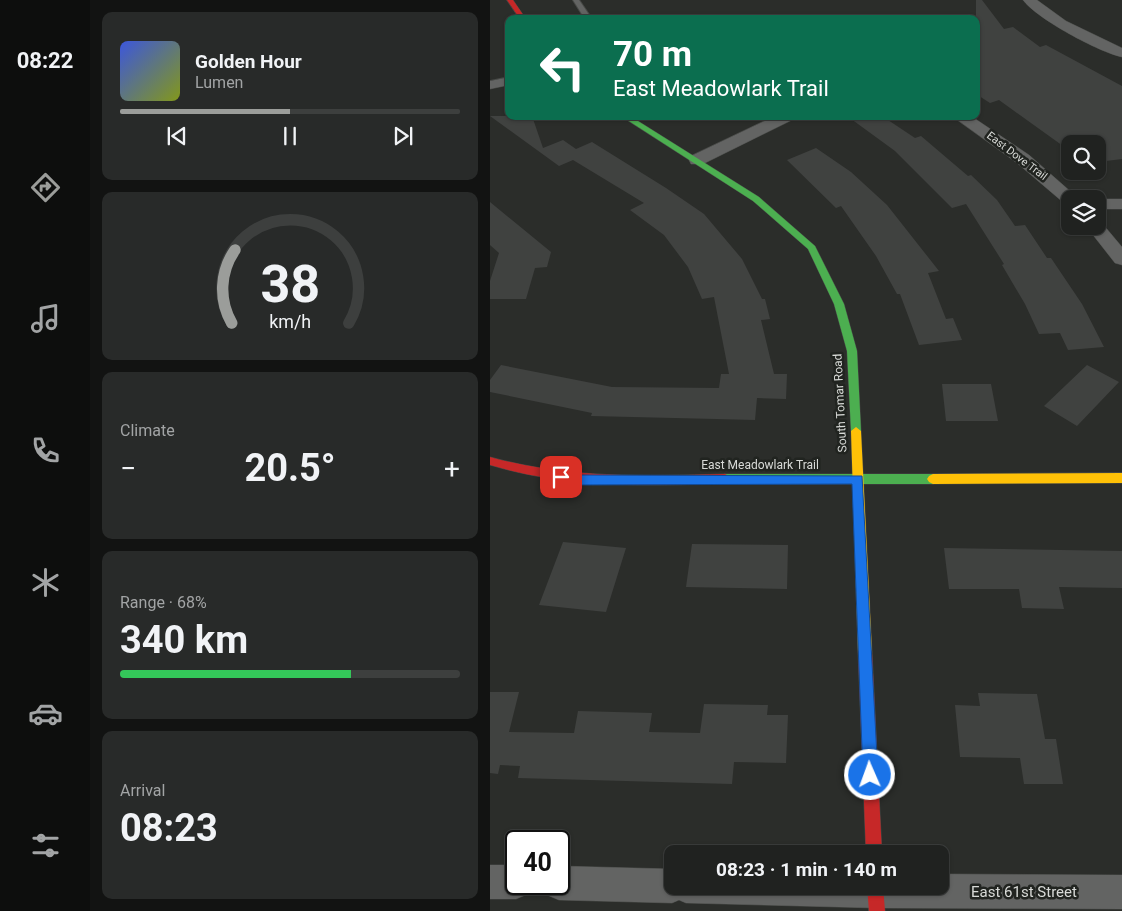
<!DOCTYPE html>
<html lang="en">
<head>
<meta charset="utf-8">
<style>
	body { margin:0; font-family:Roboto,sans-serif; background:#282a29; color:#f1f3f6; height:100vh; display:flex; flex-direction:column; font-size:19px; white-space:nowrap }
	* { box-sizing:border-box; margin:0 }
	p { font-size:16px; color:#a2a4a5 }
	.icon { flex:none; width:28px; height:28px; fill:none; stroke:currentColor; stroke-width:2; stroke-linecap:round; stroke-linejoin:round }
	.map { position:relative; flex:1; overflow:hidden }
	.sheet { display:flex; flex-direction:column; gap:12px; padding:12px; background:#121312; width:400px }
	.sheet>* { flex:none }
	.hud { position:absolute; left:15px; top:15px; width:475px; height:105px; border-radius:10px; box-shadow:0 1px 4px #0004,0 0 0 1px #3d3f3e; background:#0b6e4f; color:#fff; overflow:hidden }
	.buttons { position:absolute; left:571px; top:135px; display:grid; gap:10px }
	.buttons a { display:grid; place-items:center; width:45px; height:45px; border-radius:10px; background:#202220; box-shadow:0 1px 4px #0004,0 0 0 1px #3d3f3e; font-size:25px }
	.speed { position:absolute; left:15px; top:830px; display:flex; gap:10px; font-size:25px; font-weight:700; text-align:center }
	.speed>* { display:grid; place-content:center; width:65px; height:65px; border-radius:50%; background:#202220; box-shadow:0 1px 4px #0004,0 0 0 1px #3d3f3e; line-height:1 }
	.speed .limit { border:2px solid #111; border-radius:8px; background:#fff; color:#111 }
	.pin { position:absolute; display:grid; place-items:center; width:42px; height:42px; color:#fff; margin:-21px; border-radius:10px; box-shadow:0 2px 8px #0006 }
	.me { position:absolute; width:55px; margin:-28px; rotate:358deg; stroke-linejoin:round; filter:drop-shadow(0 0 4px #0008) }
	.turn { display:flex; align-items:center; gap:18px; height:105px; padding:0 25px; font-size:22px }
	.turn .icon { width:65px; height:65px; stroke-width:2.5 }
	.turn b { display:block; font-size:35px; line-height:42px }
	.big { font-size:38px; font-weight:700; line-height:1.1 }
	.sheet .widget { flex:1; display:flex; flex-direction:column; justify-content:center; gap:8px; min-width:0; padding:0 18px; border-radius:10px; background:#282a29 }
	.sheet .dial { align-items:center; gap:0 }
	.dial svg { height:130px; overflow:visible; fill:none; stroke:#3d3f3e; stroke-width:7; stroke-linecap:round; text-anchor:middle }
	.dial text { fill:#f1f3f6; stroke:none }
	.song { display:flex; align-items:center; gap:15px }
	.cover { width:60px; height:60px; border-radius:8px; background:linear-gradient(135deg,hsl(230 70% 55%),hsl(70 70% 35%)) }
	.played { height:5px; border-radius:2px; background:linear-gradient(90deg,#9b9d9a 50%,#3d3f3e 50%) }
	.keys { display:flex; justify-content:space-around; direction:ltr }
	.heat { display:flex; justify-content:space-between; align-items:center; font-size:28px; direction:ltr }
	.charge { height:8px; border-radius:4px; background:linear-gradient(90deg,#34c759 68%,#3d3f3e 0) }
	.trip { position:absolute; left:174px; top:845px; width:285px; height:50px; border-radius:10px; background:#202220; box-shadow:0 1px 4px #0004,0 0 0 1px #3d3f3e; font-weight:700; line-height:50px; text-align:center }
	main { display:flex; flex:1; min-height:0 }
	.dock { display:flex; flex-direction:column; width:90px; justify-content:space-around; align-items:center; background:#0d0e0d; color:#a2a4a5 }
	.dock .icon { width:35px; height:35px }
	.dock .on { color:#9b9d9a }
	.dock b { font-size:22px; color:#f1f3f6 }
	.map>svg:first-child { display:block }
	.building { fill:#404240 }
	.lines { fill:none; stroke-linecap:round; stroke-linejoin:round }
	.lane-casing { stroke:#474946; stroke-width:2 }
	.street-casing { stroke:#474946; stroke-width:1 }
	.fast-casing { stroke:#474946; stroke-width:1 }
	.slow-casing { stroke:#474946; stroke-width:1 }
	.jam-casing { stroke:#474946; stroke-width:1 }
	.lane { fill:#636463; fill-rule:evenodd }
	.street { fill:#636463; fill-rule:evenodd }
	.fast { fill:#4caf50; fill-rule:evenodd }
	.slow { fill:#ffc107; fill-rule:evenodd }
	.jam { fill:#c62828; fill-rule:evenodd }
	.route { fill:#1a73e8; stroke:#114b97 }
	.labels { text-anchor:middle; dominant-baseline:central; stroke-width:5; stroke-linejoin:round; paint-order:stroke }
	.far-street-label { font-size:11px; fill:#d8dad7; stroke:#212420 }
	.street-label { font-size:12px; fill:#d8dad7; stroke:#212420 }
	.near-street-label { font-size:15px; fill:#d8dad7; stroke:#212420 }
</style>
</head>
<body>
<main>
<nav class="dock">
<b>08:22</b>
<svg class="icon on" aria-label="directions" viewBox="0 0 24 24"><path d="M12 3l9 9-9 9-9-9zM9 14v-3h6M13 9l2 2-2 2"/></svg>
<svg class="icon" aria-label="music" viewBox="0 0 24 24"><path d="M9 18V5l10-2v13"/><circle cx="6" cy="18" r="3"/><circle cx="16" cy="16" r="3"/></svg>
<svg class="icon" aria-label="phone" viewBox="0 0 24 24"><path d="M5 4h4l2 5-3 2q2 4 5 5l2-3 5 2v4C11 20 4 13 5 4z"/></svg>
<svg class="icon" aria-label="climate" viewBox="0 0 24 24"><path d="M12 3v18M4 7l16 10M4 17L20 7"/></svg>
<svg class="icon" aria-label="car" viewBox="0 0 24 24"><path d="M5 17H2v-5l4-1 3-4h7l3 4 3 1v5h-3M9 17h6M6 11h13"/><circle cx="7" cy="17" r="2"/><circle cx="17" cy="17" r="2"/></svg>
<svg class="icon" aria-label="filters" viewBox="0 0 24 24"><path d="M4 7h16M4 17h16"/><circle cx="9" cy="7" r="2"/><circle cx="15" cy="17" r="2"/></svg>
</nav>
<section class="sheet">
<div class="widget">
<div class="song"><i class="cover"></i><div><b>Golden Hour</b><p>Lumen</p></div></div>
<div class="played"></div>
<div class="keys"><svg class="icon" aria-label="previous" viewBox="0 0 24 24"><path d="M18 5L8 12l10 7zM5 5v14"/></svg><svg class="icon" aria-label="pause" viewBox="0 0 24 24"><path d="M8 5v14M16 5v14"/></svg><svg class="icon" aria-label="next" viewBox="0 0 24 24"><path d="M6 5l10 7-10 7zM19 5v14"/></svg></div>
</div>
<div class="widget dial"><svg viewBox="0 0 100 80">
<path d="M14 69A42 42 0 1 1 86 69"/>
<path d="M14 69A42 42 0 0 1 16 24" stroke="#9b9d9a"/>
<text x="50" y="56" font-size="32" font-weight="700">38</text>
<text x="50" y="72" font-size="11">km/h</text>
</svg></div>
<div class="widget"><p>Climate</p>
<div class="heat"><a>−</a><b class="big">20.5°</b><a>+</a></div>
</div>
<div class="widget"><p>Range · 68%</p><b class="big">340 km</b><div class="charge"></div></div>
<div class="widget"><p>Arrival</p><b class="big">08:23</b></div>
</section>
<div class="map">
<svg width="632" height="911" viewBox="0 0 632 911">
	<rect width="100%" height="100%" fill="#2b2d2a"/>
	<path class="building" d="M 486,0 L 492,0 L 514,29 L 523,27 L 550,47 L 556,45 L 632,86 L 632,159 L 608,162 L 608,144 L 580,144 L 580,151 L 509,100 L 500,103 L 486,94 Z
		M 0,116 L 42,116 L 53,148 L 73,140 L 86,149 L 102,142 L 176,188 L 214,214 L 252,259 L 272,299 L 275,299 L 280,319 L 271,320 L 284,374 L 297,374 L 296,399 L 267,398 L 265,420 L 226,419 L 101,416 L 102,413 L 0,392 L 0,380 L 11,365 L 122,387 L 229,388 L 231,374 L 239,374 L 224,297 L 212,299 L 198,267 L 174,235 L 140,210 L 154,203 L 83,160 L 69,166 Z
		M 357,116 L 392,116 L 425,138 L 431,136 L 478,176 L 481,175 L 507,200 L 525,226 L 535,225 L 557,258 L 561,258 L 592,304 L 614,347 L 578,350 L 570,333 L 549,334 L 535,304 L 512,265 L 514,264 L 476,204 L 462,208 L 405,151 Z
		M 326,148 L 361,172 L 397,205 L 449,271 L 438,273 L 456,319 L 463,318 L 472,340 L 429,345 L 410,294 L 407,294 L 386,256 L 351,206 L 346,208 L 297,160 Z
		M 0,202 L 61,252 L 57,267 L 45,268 L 36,299 L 0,299 L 0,281 L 9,253 L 0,245 Z
		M 597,365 L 629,382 L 587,426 L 554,406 Z
		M 452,384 L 501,384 L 508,421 L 456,421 Z
		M 73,542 L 136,548 L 116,612 L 49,605 Z
		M 202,544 L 298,545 L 297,589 L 196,587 Z
		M 454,548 L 632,551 L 632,588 L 569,587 L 574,609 L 532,608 L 529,589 L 459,589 Z
		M 0,692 L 29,692 L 19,732 L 84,733 L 88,711 L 162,713 L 159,732 L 210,733 L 214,704 L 278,705 L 277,715 L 298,715 L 296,763 L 244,762 L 242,784 L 28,778 L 30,766 L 10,765 L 8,774 L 0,773 Z
		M 488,693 L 547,694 L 555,739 L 566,739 L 573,784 L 534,784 L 530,758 L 470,757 L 465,705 L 490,706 Z"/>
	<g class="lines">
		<g class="lane-casing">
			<path id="lane" d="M 83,0 L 89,0 L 102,19 L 95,19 Z"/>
		</g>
		<g class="street-casing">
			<path id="street" d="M 533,0 L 547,0 L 576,21 L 632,48 L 632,57 C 609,52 547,19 533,0 Z
				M 19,77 L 19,85 L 0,89 L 0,81 Z
				M 285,116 L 306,116 L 304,119 L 213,164 L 201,164 L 199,160 L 201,156 Z
				M 462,116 L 481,116 L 539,155 L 589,199 L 580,199 L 580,204 L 574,203 L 527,163 Z
				M 608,199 L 632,199 L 632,209 L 608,209 Z
				M 608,221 L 611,222 L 632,247 L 632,265 L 625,263 L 596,226 L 608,226 Z
				M 0,865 L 26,865 L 26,884 L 42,884 L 38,894 L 26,899 L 0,899 Z
				M 69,866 L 182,869 L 182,886 L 450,886 L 450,874 L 632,875 L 632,909 L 386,908 L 196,903 L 189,900 L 182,903 L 69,900 L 57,895 L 52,884 L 69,884 Z"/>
		</g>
		<g class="fast-casing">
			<path id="fast" d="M 131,116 L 140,116 L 269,197 L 325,246 L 354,304 L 367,351 L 371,431 L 370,434 L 366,435 L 361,431 L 357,351 L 344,304 L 318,249 L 263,201 Z
				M 235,474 L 443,474 L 447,476 L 449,479 L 447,482 L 443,484 L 235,484 L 231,482 L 229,479 L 231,476 Z"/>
		</g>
		<g class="slow-casing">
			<path id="slow" d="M 366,427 L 371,431 L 382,652 L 380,656 L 375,658 L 370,656 L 368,652 L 361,431 Z
				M 632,473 L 632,483 L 443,484 L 439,482 L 437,479 L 439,476 L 443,474 Z"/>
		</g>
		<g class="jam-casing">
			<path id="jam" d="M 17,0 L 23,0 L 36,19 L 30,19 Z
				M 0,457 C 80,479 153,476 235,474 L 239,476 L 241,479 L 239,482 L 235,484 C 153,485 80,489 0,465 Z
				M 375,646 L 380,648 L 382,652 L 392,854 L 376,854 L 368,652 L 370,648 Z
				M 377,886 L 393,886 L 395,911 L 379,911 Z"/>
		</g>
		<use href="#lane" class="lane"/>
		<use href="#street" class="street"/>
		<use href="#fast" class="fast"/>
		<use href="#slow" class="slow"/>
		<use href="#jam" class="jam"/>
	</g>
	<path class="route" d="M 71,473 L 87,475 L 372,476 L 388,775 L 386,780 L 380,782 L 375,780 L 373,775 L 362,484 L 87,485 L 67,480 L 65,477 Z"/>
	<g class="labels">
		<g class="far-street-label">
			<text transform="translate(527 156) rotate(37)">East Dove Trail</text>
		</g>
		<g class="street-label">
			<text transform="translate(350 403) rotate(-93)">South Tomar Road</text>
			<text x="270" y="465">East Meadowlark Trail</text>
		</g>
		<g class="near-street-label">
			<text x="534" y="892">East 61st Street</text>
		</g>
	</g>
</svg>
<div class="buttons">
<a><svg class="icon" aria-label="search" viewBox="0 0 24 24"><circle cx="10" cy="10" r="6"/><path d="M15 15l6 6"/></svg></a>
<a><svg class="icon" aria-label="layers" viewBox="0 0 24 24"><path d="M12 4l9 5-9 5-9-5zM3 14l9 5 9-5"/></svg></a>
</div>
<div class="speed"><div class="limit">40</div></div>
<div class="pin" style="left:71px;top:477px;background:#d93025"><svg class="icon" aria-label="arrive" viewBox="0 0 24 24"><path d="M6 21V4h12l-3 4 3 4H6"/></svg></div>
<svg class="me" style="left:380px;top:775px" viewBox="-20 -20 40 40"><circle r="17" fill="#1a73e8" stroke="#fff" stroke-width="3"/><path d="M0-11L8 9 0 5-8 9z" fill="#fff"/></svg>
<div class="trip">08:23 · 1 min · 140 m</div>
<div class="hud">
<div class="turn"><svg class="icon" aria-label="left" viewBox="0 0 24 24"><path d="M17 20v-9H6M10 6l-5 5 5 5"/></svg><div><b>70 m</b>East Meadowlark Trail</div></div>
</div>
</div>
</main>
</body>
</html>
